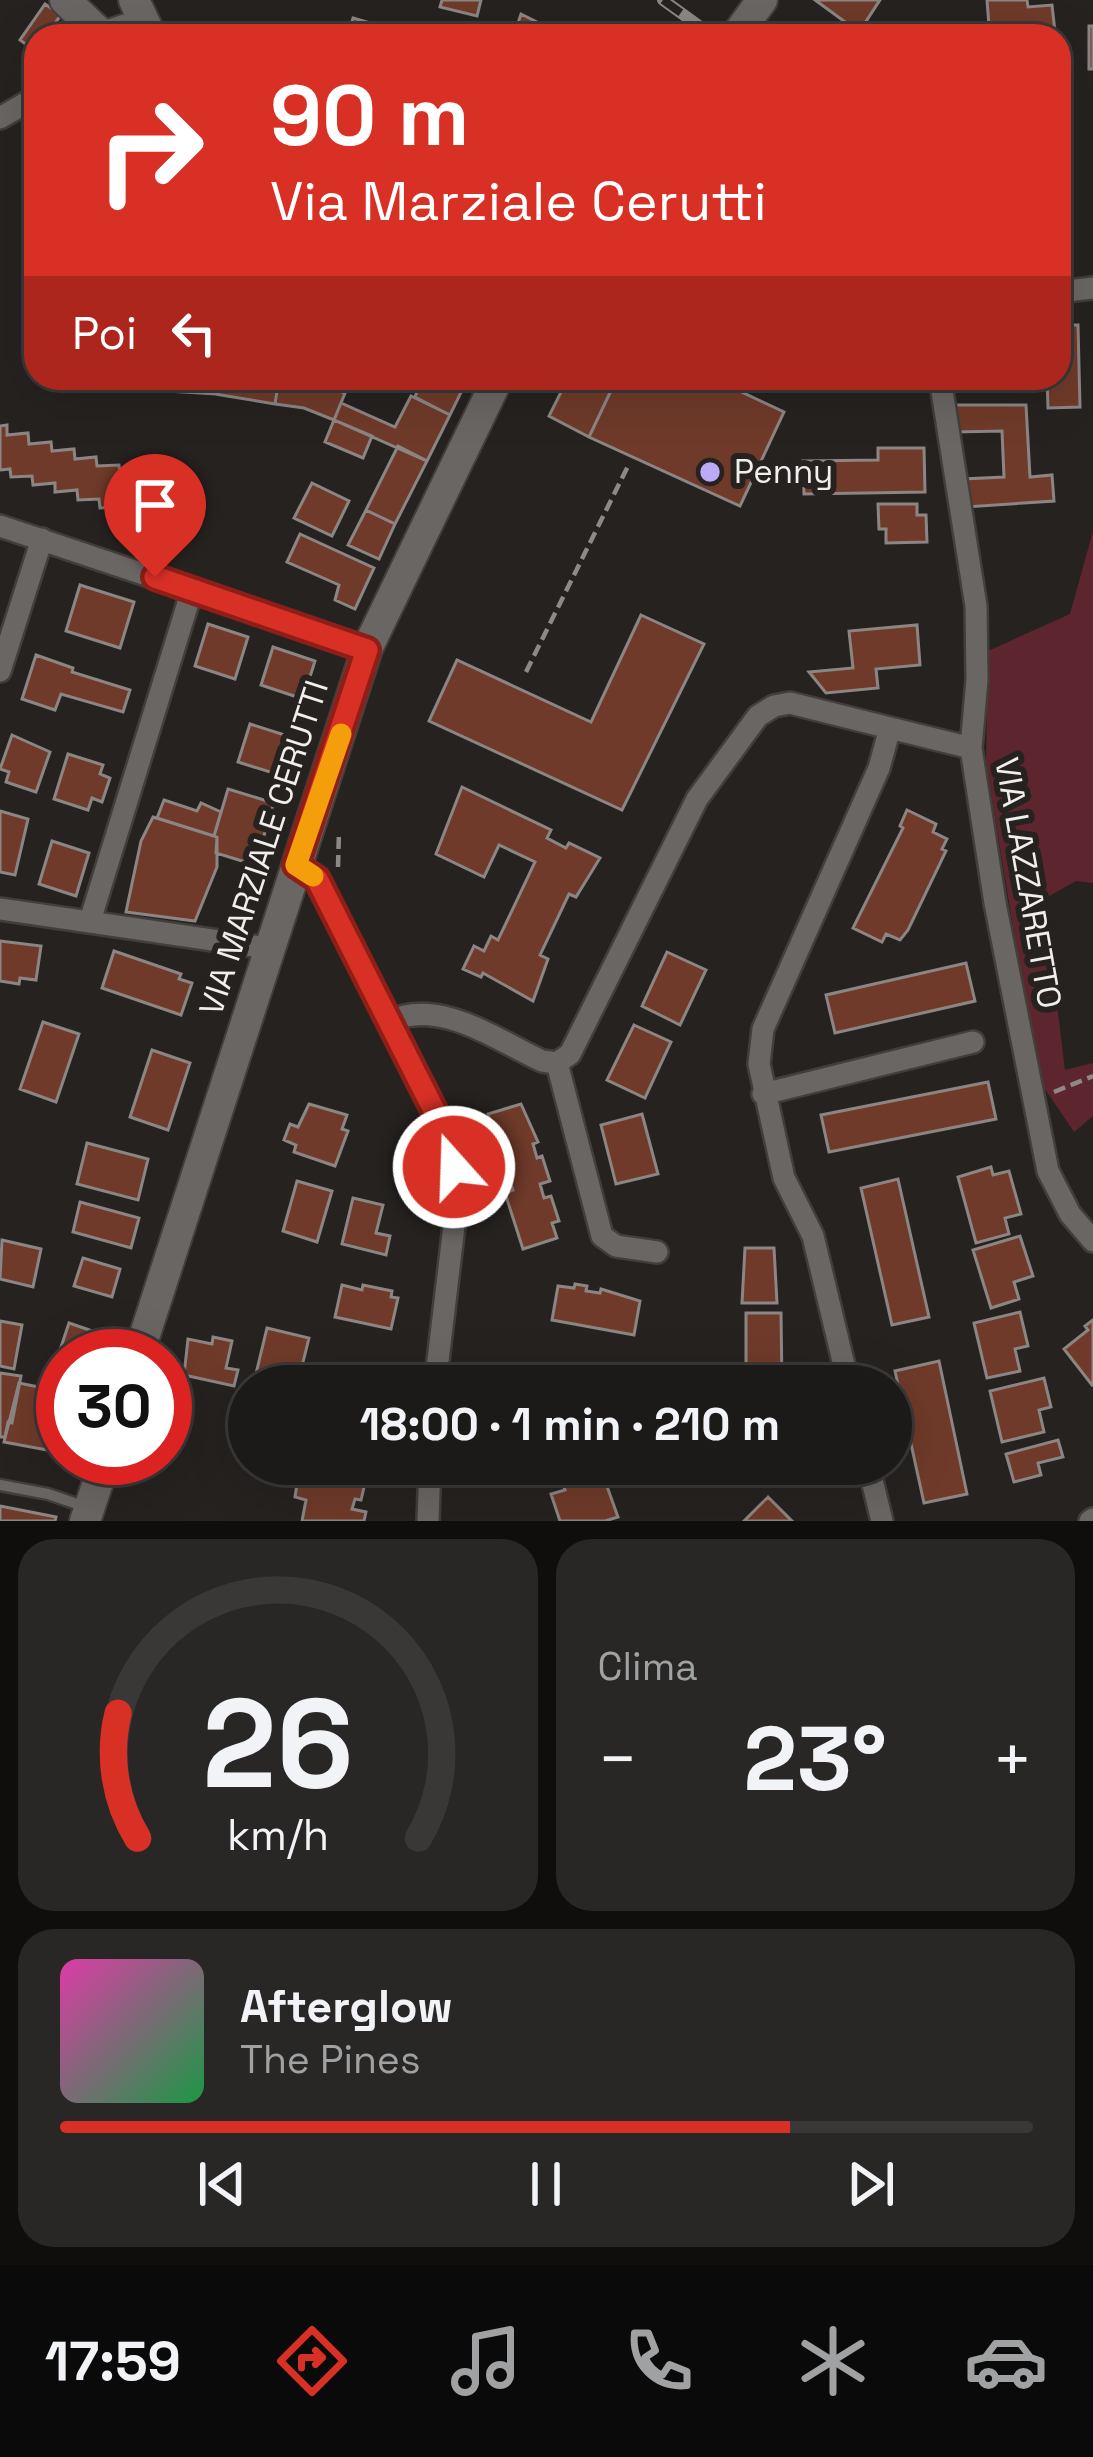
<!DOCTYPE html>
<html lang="it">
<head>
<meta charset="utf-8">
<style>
	body { margin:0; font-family:"Space Grotesk",sans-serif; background:#292725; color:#f1f3f6; height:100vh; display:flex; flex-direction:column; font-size:45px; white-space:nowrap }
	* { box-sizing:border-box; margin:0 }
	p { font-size:39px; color:#a0a1a2 }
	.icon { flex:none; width:66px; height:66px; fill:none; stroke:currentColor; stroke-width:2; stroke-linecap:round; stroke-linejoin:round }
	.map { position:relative; height:1521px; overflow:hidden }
	.sheet { display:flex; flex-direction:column; gap:18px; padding:18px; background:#0f0e0d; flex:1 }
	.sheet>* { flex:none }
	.guide { position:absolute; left:24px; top:24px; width:1047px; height:366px; border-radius:36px; box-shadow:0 12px 48px #0002,0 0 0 3px #3a3837; background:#d93025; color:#fff; overflow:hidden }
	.speed { position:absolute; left:36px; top:1329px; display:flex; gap:24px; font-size:60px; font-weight:700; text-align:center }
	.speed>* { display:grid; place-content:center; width:156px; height:156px; border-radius:50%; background:#1c1a18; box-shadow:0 12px 48px #0002,0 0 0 3px #3a3837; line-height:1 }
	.speed .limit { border:18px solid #d22; background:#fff; color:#111 }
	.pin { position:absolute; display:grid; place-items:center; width:102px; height:102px; color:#fff; margin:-123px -51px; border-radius:50% 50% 50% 0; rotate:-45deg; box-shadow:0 0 12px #0007 }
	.pin .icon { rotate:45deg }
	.me { position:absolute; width:132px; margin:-66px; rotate:340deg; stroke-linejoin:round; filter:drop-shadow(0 0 9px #0008) }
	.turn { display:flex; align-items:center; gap:42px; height:252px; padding:0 48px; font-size:54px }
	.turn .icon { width:156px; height:156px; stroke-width:2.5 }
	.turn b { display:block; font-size:84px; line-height:102px }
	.then { display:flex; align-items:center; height:114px; padding:0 48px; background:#0003; gap:24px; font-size:45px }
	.big { font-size:90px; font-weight:700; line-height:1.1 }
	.sheet .widget { flex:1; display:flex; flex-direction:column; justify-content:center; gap:18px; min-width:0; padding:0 42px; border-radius:36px; background:#292725 }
	.sheet .dial { align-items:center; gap:0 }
	.dial svg { height:312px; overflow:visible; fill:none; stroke:#3a3837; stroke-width:7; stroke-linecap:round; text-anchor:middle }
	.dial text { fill:#f1f3f6; stroke:none }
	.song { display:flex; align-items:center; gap:36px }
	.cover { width:144px; height:144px; border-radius:18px; background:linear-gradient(135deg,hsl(320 70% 55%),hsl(140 70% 35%)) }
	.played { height:12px; border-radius:6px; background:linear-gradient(90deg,#d93025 75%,#3a3837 75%) }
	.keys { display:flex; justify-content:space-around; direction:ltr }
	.heat { display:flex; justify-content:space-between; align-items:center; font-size:66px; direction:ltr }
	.sheet .tiles { flex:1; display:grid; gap:18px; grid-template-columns:1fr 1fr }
	.widget:last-child { grid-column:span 2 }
	.trip { position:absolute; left:228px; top:1365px; width:684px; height:120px; border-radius:60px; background:#1c1a18; box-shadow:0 12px 48px #0002,0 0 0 3px #3a3837; font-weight:700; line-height:120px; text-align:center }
	.tabs { display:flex; height:192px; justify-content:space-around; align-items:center; background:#0b0a0a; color:#a0a1a2 }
	.tabs .icon { width:84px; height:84px }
	.tabs .selected { color:#d93025 }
	.tabs b { font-size:54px; color:#f1f3f6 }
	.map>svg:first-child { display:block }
	.green { fill:#5d262f }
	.building { fill:#6f3a29; stroke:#8b8584; stroke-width:3 }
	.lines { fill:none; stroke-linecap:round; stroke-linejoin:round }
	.lane-casing { stroke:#413e3c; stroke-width:15 }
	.street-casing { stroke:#413e3c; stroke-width:26 }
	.secondary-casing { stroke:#413e3c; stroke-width:34 }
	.path { stroke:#8c8988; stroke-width:4.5; stroke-dasharray:12 6; stroke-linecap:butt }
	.lane { stroke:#6a6663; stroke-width:10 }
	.street { stroke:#6a6663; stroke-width:21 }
	.secondary { stroke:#6a6663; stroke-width:30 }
	.rail-casing { stroke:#8a8886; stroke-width:12 }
	.rail { stroke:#252220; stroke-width:8; stroke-dasharray:22; stroke-linecap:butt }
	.route-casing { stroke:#8d1f18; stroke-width:30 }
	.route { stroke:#d93025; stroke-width:21 }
	.slow { stroke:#f59e0b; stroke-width:21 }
	.poi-dot { fill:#bda9f5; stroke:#252220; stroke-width:4.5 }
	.labels { text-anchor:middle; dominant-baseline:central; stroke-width:12; stroke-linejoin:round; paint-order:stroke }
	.poi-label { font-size:33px; fill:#f1efee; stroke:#252220; text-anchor:start }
	.street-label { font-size:33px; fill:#f1efee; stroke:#252220 }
</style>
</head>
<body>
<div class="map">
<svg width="1093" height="1521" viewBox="0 0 1093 1521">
	<rect width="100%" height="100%" fill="#252220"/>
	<path class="green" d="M 1093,531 L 1093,883 L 1076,881 L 1044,899 L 1065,1070 L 1093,1063 L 1093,1116 L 1074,1132 L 1038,1079 L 986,762 L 988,651 L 1070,614 Z"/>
	<path class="building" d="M 442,0 L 481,0 L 477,16 L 440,7 Z
		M 815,0 L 880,0 L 859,32 Z
		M 987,0 L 1027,0 L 1028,7 L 1052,5 L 1055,32 L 1005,36 L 1004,25 L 989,26 Z
		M 45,4 L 61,15 L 50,30 L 54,32 L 51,36 L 36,36 L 35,51 L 20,40 Z
		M 521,14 L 565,36 L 530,36 L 516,29 Z
		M 353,18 L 387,28 L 384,36 L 341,36 L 343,30 L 349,32 Z
		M 1089,26 L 1093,26 L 1093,69 L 1089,69 Z
		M 1059,325 L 1078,325 L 1080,407 L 1048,408 L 1047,378 L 1059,378 Z
		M 60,378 L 136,378 L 137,383 L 82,387 L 81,379 L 68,382 Z
		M 166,378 L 218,378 L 215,394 L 168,391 Z
		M 218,378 L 279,378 L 275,404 L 215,394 Z
		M 279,378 L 313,381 L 345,393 L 334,420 L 304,408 L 275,404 Z
		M 314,378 L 353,378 L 345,393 Z
		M 422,378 L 468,378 L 450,415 L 415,397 Z
		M 568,378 L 617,378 L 589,437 L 549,416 Z
		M 617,378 L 712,378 L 784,412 L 740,506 L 589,437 Z
		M 411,396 L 450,415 L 427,461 L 334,420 L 341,403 L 395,427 Z
		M 951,405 L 1026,405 L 1030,477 L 1052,475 L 1054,501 L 966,507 L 963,479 L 1004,477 L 1002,431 L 955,432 Z
		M 334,420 L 372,436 L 363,458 L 325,442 Z
		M 7,425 L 7,435 L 28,433 L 29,444 L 51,442 L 52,451 L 74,449 L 75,459 L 96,457 L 97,466 L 119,465 L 120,474 L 142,473 L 142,481 L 165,479 L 168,521 L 145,523 L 145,514 L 123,515 L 122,507 L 100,508 L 99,499 L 78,500 L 77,490 L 55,492 L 55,483 L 33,485 L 32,476 L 11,477 L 10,469 L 0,470 L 0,426 Z
		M 398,446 L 427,461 L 395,524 L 366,510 Z
		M 878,448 L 924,448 L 925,492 L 804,494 L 803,461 L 878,460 Z
		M 312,483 L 349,501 L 332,536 L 294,518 Z
		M 878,504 L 917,504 L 917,515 L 926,515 L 927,542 L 886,543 L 886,529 L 879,529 Z
		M 366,510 L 395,524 L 379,559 L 348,545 Z
		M 300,534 L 374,568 L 355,609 L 335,600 L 339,585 L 287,562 Z
		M 80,585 L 134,602 L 120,648 L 66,631 Z
		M 641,615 L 704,644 L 622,810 L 429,721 L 457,660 L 591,722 Z
		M 208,624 L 248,637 L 235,679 L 195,666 Z
		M 917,625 L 920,665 L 876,669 L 878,688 L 826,693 L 809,672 L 853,668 L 849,631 Z
		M 273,647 L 315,661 L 303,699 L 261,685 Z
		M 36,655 L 73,668 L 72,672 L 130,690 L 123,712 L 61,694 L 55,710 L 22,699 Z
		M 250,724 L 291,737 L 280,775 L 238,762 Z
		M 12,735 L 50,752 L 36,792 L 6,782 L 9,772 L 0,769 Z
		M 68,754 L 103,765 L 100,774 L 110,778 L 102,802 L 92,798 L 88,810 L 54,799 Z
		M 462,787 L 551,830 L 547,838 L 566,848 L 569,843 L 600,858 L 576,897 L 569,894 L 540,955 L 548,959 L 533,1001 L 483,973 L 481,977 L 463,969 L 474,946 L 484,951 L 491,936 L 498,940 L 535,862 L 499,845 L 484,877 L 436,854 Z
		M 228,789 L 274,803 L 255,865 L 216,853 L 217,837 L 214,836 Z
		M 164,800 L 197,811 L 201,803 L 221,812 L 214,836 L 157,818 Z
		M 907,810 L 936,824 L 933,832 L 947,839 L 942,849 L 946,851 L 908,930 L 900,940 L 886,934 L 882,942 L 853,928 L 903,828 L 900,826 Z
		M 0,811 L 28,819 L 15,875 L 0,872 Z
		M 153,817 L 217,837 L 217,867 L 195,921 L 126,912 L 141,841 Z
		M 52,841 L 89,853 L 76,896 L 39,884 Z
		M 0,941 L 41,946 L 36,980 L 20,978 L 19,984 L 0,981 Z
		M 114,951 L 181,974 L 179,979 L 192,983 L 181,1015 L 102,988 Z
		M 667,952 L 706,970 L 680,1025 L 642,1006 Z
		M 966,963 L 975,1001 L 835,1033 L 826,995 Z
		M 43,1022 L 79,1034 L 56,1102 L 20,1089 Z
		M 634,1025 L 671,1042 L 645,1098 L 607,1080 Z
		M 152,1050 L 190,1063 L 168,1130 L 130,1117 Z
		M 988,1082 L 996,1119 L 829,1152 L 821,1115 Z
		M 309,1104 L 347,1115 L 342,1129 L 348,1131 L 335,1166 L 294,1152 L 296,1145 L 284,1140 L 290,1124 L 298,1127 Z
		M 521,1104 L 538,1142 L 533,1144 L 537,1158 L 542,1156 L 550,1181 L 540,1184 L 544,1198 L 551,1196 L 559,1221 L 552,1223 L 557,1238 L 523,1249 L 505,1193 L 513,1190 L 488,1114 Z
		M 642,1114 L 658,1174 L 616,1184 L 601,1125 Z
		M 87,1143 L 148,1159 L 138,1200 L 77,1184 Z
		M 991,1167 L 993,1175 L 1009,1171 L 1021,1214 L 1005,1218 L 1009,1234 L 976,1243 L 958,1177 Z
		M 898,1179 L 929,1317 L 892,1325 L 861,1188 Z
		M 297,1181 L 332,1191 L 317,1242 L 283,1231 Z
		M 353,1198 L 383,1205 L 376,1233 L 390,1236 L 386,1255 L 342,1244 Z
		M 80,1202 L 139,1218 L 131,1248 L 73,1232 Z
		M 1020,1236 L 1033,1276 L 1014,1282 L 1019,1299 L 991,1308 L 973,1250 Z
		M 2,1240 L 41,1249 L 33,1287 L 0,1279 Z
		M 745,1248 L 774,1248 L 777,1303 L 742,1303 Z
		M 83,1258 L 120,1269 L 112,1297 L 74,1286 Z
		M 575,1284 L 587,1286 L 586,1291 L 600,1293 L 601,1289 L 640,1301 L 634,1335 L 552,1320 L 558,1286 L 574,1288 Z
		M 342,1285 L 362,1290 L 363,1285 L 392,1291 L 391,1297 L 398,1298 L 391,1329 L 335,1317 Z
		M 1020,1312 L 1028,1346 L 1015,1349 L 1020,1371 L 987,1378 L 974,1323 Z
		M 746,1313 L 781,1313 L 782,1386 L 746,1386 Z
		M 1093,1320 L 1093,1384 L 1092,1385 L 1064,1349 L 1088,1330 L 1085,1326 Z
		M 0,1321 L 22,1325 L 14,1369 L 0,1366 Z
		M 69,1323 L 104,1335 L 97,1356 L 57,1359 Z
		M 267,1328 L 309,1338 L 297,1386 L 253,1386 Z
		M 213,1337 L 232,1341 L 226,1368 L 238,1370 L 234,1386 L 184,1375 L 188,1339 L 212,1344 Z
		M 939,1361 L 967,1494 L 924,1503 L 895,1371 Z
		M 0,1373 L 21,1376 L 12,1423 L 8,1422 L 5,1437 L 0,1437 Z
		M 358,1375 L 401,1385 L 401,1386 L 356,1386 Z
		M 1044,1378 L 1051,1407 L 1039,1410 L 1044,1432 L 1002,1442 L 990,1391 Z
		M 19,1383 L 63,1392 L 63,1453 L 4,1442 Z
		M 1058,1440 L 1063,1457 L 1038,1463 L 1041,1475 L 1014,1482 L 1006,1454 Z
		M 300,1464 L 369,1466 L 361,1500 L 355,1499 L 352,1509 L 366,1512 L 364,1521 L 302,1521 L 306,1500 L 295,1497 Z
		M 472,1464 L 508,1464 L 508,1470 L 472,1470 Z
		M 586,1464 L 599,1464 L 618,1517 L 605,1521 L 560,1521 L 551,1494 L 565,1490 L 561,1479 L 572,1475 L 570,1470 Z
		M 768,1497 L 792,1521 L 744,1521 Z
		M 0,1506 L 56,1517 L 55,1521 L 0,1521 Z"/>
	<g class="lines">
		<g class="lane-casing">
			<path id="lane" d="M 0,1485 L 48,1494 L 86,1507"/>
		</g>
		<g class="street-casing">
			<path id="street" d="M 0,118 L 36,97
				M 1059,292 L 1093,288
				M 940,378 L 976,606 L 977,680 L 971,748 L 995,903 L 1048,1171 L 1070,1214 L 1093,1241
				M 0,526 L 367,649
				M 0,671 L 42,539
				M 890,728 L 971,748
				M 296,865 L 317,879 L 442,1126 L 454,1167 L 456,1209 L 435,1386
				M 0,909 L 267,948
				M 90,921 L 192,590
				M 388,1022 C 438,997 495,1039 542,1061 L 557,1063 L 570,1054 L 697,799 L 758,716 L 774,706 L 790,703 L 890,728 L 879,768 L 763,1029 L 759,1064 L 784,1178 L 813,1236 L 849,1386
				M 557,1063 L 602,1236 L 616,1246 L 657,1252
				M 763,1094 L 973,1042
				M 868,1464 L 882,1521
				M 428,1521 L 430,1464
				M 1090,1521 L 1093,1519"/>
		</g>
		<g class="secondary-casing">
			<path id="secondary" d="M 65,0 L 103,36
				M 134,0 L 151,36
				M 106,36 L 127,29 L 147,36
				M 736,36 L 762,0
				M 138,1356 L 367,649 L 498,378
				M 85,1521 L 106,1458"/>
		</g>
		<path class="path" d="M 526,672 L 628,466
			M 338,867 L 339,831
			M 1054,1092 L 1093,1076"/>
		<use href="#lane" class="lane"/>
		<use href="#street" class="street"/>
		<use href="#secondary" class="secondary"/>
		<g class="rail-casing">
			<path id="rail" d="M 663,0 L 713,36"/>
		</g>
		<use href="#rail" class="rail"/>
	</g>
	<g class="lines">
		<g class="route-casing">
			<path id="route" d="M 155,577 L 367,650 L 296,865 L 317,879 L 442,1126 L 454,1167"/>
		</g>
		<use href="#route" class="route"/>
		<path class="slow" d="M 313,876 L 296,865 L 341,734"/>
	</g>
	<circle class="poi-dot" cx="710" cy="472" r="12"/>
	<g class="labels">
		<g class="poi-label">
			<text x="734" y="472">Penny</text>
		</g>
		<g class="street-label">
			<text transform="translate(264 848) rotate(-72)">VIA MARZIALE CERUTTI</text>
			<text transform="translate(1028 883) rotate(80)">VIA LAZZARETTO</text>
		</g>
	</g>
</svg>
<div class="speed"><div class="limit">30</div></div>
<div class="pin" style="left:155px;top:577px;background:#d93025"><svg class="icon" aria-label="arrive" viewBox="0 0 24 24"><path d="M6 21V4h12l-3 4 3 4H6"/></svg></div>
<svg class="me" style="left:454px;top:1167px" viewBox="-20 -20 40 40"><circle r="17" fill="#d93025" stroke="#fff" stroke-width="3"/><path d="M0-11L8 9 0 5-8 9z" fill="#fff"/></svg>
<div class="trip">18:00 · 1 min · 210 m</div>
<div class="guide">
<div class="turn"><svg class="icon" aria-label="right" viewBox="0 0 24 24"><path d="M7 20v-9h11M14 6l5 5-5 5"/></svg><div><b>90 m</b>Via Marziale Cerutti</div></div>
<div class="then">Poi<svg class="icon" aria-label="left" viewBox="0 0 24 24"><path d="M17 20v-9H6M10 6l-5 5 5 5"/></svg></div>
</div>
</div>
<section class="sheet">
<div class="tiles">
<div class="widget dial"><svg viewBox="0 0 100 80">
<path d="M14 69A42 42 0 1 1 86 69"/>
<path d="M14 69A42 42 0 0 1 9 37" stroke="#d93025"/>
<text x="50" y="56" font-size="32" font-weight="700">26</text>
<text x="50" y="72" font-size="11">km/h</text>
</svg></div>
<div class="widget"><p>Clima</p>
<div class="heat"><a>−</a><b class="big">23°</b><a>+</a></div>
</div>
<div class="widget">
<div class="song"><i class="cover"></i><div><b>Afterglow</b><p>The Pines</p></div></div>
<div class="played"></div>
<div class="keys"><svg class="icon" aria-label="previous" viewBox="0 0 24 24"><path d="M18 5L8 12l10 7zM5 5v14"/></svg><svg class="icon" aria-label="pause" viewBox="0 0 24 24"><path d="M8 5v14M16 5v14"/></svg><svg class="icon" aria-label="next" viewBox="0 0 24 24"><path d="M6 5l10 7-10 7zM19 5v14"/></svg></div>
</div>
</div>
</section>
<nav class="tabs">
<b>17:59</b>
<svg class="icon selected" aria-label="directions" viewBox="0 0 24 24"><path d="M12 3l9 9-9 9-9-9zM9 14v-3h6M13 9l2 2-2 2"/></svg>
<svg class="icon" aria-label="music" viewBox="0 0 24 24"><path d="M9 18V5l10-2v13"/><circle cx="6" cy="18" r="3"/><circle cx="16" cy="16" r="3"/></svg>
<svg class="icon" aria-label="phone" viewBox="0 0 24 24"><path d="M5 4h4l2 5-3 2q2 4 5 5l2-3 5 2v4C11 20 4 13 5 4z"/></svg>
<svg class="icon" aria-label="climate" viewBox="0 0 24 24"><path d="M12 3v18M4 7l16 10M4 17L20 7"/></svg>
<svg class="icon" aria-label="car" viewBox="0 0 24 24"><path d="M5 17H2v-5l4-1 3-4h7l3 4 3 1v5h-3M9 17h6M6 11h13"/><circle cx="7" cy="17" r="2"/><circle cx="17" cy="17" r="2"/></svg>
</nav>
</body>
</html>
